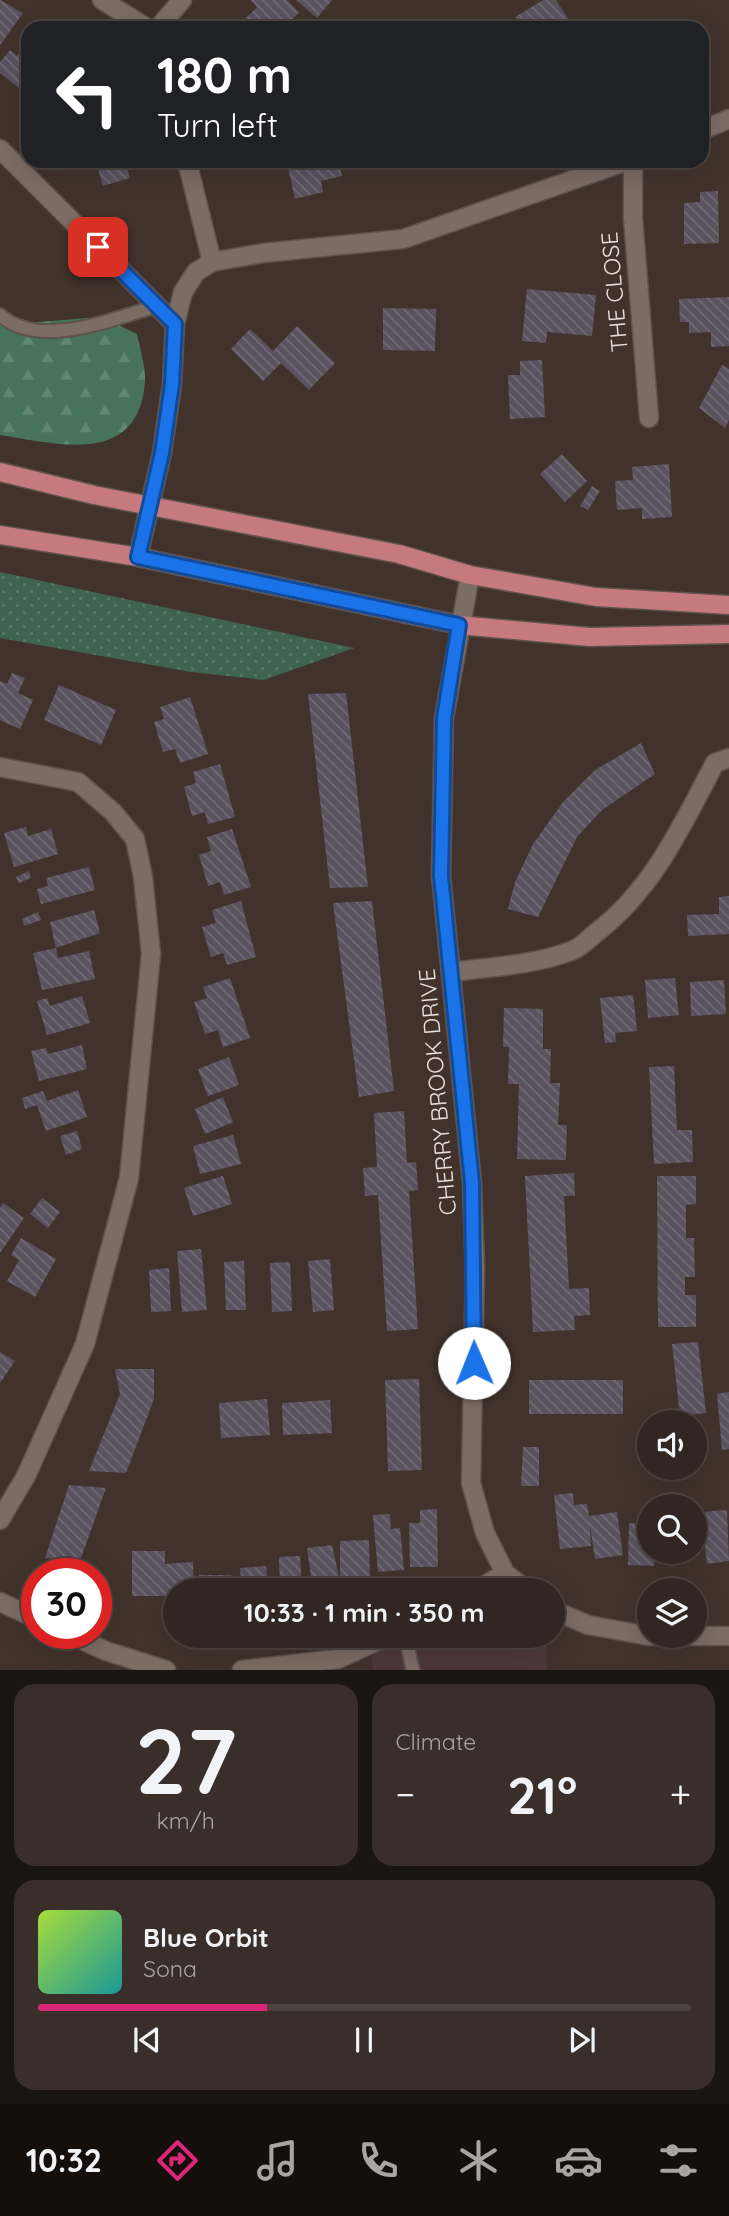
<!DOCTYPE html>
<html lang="en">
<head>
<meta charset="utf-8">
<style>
	body { margin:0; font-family:Quicksand,sans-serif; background:#392e2a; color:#f1f3f6; height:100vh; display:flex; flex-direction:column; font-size:26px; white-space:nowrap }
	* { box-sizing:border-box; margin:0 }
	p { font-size:23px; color:#a8a5a5 }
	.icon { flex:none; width:38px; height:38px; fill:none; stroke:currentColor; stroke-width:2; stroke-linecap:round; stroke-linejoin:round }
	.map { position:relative; height:1670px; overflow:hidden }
	.side { display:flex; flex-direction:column; gap:14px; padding:14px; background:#1b1512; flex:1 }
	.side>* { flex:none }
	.banner { position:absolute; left:21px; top:21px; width:688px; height:147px; border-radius:21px; box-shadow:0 7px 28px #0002,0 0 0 2px #4c433f; background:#202124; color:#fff; overflow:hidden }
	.buttons { position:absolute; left:637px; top:1410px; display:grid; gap:14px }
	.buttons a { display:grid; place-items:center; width:70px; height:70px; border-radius:50%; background:#312621; box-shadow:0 7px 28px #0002,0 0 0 2px #4c433f; font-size:35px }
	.speed { position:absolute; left:21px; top:1558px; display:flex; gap:14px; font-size:35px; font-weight:700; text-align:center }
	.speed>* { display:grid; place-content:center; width:91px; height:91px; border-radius:50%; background:#312621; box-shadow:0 7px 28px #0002,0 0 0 2px #4c433f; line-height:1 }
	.speed .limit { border:10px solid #d22; background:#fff; color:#111 }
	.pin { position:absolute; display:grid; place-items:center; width:60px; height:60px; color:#fff; margin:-30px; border-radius:14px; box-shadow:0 4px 10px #0006 }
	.me { position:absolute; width:77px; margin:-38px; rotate:359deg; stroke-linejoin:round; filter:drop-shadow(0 0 5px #0008) }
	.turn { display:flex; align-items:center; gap:24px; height:147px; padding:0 21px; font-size:32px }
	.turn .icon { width:91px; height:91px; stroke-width:2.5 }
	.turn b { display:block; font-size:49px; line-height:60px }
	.big { font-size:52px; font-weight:800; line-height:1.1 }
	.side .widget { flex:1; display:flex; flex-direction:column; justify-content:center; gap:10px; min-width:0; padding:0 24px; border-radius:21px; background:#392e2a }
	.side .dial { align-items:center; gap:0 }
	.dial b { font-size:91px; line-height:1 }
	.song { display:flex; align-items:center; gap:21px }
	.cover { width:84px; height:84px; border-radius:10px; background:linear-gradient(135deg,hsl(80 70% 55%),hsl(180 70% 35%)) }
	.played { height:7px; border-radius:4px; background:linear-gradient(90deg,#db2777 35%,#4c433f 35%) }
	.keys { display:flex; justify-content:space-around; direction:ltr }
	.heat { display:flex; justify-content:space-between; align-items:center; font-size:38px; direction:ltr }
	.side .tiles { flex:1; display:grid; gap:14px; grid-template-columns:1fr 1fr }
	.widget:last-child { grid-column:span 2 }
	.trip { position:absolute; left:163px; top:1578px; width:402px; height:70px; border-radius:35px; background:#312621; box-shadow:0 7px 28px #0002,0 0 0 2px #4c433f; font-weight:800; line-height:70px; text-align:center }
	.dock { display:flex; height:112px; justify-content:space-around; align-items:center; background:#140f0d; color:#a8a5a5 }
	.dock .icon { width:49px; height:49px }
	.dock .current { color:#db2777 }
	.dock b { font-size:32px; color:#f1f3f6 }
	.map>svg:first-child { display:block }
	.commercial { fill:#4d3838 }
	.grass { fill:url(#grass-dots) }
	.forest { fill:url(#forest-firs) }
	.building { fill:url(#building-back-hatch) }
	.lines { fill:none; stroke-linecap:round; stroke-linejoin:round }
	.service-casing { stroke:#5d524c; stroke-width:16 }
	.minor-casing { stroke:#5d524c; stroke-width:21 }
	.primary-casing { stroke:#5d524c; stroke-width:21 }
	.service { stroke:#7b6c64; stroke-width:12 }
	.minor { stroke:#7b6c64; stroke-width:18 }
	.primary { stroke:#c67a7d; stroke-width:18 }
	.route-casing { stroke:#114b97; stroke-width:18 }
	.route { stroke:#1a73e8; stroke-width:12 }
	.labels { text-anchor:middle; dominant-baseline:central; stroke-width:7; stroke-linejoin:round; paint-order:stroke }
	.street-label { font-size:23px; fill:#e9e0db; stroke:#41332c }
</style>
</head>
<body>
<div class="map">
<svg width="729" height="1670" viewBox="0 0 729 1670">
	<defs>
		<pattern id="grass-dots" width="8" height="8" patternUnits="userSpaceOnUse" patternTransform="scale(1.75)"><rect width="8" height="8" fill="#3e634e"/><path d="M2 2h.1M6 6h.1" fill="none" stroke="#5a7967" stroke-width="1.8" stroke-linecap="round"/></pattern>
		<pattern id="forest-firs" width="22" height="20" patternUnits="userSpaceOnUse" patternTransform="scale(1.75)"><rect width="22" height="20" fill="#467359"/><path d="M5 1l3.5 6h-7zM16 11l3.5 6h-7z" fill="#618770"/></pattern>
		<pattern id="building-back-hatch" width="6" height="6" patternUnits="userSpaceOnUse" patternTransform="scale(1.75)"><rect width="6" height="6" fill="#5a525f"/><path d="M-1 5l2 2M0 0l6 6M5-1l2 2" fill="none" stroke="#726b75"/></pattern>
	</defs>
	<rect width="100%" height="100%" fill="#41332c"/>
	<path class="commercial" d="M 388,1636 L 546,1636 L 547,1670 L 373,1670 L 369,1645 Z"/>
	<path class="grass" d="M 0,572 L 354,648 L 264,680 L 191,672 L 0,638 Z"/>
	<path class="forest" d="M 101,317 L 137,334 C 140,349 146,368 145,382 C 138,467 58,444 0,435 L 0,325 Z"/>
	<path class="building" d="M 0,0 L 23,13 L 0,45 Z
		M 251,0 L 287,0 L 299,12 L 284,28 L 244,28 L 240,24 L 257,7 Z
		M 296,0 L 332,0 L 317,18 Z
		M 543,0 L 556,0 L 574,28 L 522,28 L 515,17 Z
		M 28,42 L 28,95 L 0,73 L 0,62 L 10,50 L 17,56 Z
		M 96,161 L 125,161 L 130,178 L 103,186 Z
		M 298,161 L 339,161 L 342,176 L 321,181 L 323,192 L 295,199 L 287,163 Z
		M 718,191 L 719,243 L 684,244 L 684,203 L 700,202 L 700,192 Z
		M 527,289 L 596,295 L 592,336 L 547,332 L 546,343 L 522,341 Z
		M 729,297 L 729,346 L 711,347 L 711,332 L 689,333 L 689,322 L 680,322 L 679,299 Z
		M 383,308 L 436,309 L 435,351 L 383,350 Z
		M 297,326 L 335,363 L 309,390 L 281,363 L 263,381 L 231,349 L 250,329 L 273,351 Z
		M 542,360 L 545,417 L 510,419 L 508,375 L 520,375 L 520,361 Z
		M 722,365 L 729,369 L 729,420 L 725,428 L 699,408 Z
		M 562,454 L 587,481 L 565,502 L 540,474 Z
		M 669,464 L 672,517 L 642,519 L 642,508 L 617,510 L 615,481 L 633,480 L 632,467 Z
		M 592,486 L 600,491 L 588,510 L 580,506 Z
		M 12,673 L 25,678 L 18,693 L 33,700 L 20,729 L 0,720 L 0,681 L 7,684 Z
		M 59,685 L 116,710 L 101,745 L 44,720 Z
		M 346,693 L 368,887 L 330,888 L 308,694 Z
		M 190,697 L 208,754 L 180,763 L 175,749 L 163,752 L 154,722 L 164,719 L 160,707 Z
		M 641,743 L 655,774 L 602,810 L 577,837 L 538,917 L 508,909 L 515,882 L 533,844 L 563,802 L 595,770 Z
		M 220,764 L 235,817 L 208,824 L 205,812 L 192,816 L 184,787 L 196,783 L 193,772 Z
		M 26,827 L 28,836 L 51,829 L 58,854 L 14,867 L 4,833 Z
		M 232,829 L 251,887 L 224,895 L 220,882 L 208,886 L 199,855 L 211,851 L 207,837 Z
		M 89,867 L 95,890 L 41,904 L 37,889 L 48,886 L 46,878 Z
		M 29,871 L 31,878 L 19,883 L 16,877 Z
		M 729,896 L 729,934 L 688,936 L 687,915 L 719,914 L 719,897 Z
		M 241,901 L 256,957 L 227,965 L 223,953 L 211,957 L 202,927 L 216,923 L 212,910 Z
		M 372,901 L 394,1091 L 359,1097 L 333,903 Z
		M 94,910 L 100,933 L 56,948 L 58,958 L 89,951 L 95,979 L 42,990 L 33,953 L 56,948 L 50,922 Z
		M 38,912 L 41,920 L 24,926 L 22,919 Z
		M 230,978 L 250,1038 L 223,1047 L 218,1030 L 205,1034 L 194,1002 L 207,998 L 203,987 Z
		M 675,978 L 679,1015 L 648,1018 L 645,980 Z
		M 724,980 L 726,1014 L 691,1016 L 690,982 Z
		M 633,995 L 637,1031 L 615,1033 L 616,1042 L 605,1043 L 600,998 Z
		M 82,996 L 90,1023 L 47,1035 L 37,1001 L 47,998 L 50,1006 Z
		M 504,1008 L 543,1009 L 543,1049 L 551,1049 L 550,1083 L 560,1083 L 558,1125 L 567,1125 L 566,1160 L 517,1159 L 519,1084 L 508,1084 L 509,1047 L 503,1047 Z
		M 82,1045 L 87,1069 L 39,1081 L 31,1051 L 46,1048 L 48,1054 Z
		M 229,1057 L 239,1085 L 208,1096 L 198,1069 Z
		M 674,1066 L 677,1130 L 692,1130 L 693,1162 L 654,1164 L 649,1067 Z
		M 78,1090 L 87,1117 L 46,1131 L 37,1105 L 25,1109 L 22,1098 L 43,1091 L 47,1101 Z
		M 223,1097 L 233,1122 L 205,1134 L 195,1109 Z
		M 404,1111 L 407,1163 L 416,1162 L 418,1190 L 409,1191 L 418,1329 L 387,1331 L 378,1195 L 365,1196 L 363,1168 L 377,1167 L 374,1113 Z
		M 77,1131 L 82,1149 L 66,1155 L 60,1136 Z
		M 233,1135 L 241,1164 L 200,1174 L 193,1146 Z
		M 574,1173 L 575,1196 L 564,1196 L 569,1289 L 589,1288 L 590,1315 L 574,1316 L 575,1330 L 533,1332 L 525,1176 Z
		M 223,1176 L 232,1204 L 193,1216 L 184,1188 Z
		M 657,1176 L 696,1176 L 696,1204 L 686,1205 L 686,1238 L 694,1238 L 695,1277 L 685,1277 L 685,1295 L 696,1295 L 696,1327 L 658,1327 Z
		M 42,1198 L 60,1212 L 48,1228 L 30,1214 Z
		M 3,1203 L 24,1218 L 0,1253 L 0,1208 Z
		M 21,1238 L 56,1259 L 35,1297 L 7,1281 L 19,1260 L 11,1255 Z
		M 201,1249 L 207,1310 L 182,1312 L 177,1251 Z
		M 330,1259 L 334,1310 L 313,1312 L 308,1261 Z
		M 244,1261 L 246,1310 L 226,1310 L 224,1262 Z
		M 290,1262 L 292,1311 L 272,1312 L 270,1263 Z
		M 169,1268 L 171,1311 L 151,1312 L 149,1270 Z
		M 698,1342 L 706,1413 L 680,1416 L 672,1344 Z
		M 0,1352 L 15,1361 L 0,1383 Z
		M 115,1369 L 154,1369 L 154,1399 L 126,1473 L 89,1471 L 120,1394 Z
		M 419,1379 L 422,1470 L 388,1471 L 385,1380 Z
		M 529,1380 L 623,1380 L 623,1414 L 529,1414 Z
		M 729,1392 L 729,1449 L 722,1450 L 717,1394 Z
		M 267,1399 L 270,1435 L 221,1438 L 219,1403 Z
		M 330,1400 L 332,1433 L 283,1435 L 282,1403 Z
		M 523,1447 L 539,1447 L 539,1486 L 521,1486 Z
		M 69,1485 L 106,1488 L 80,1561 L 45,1558 Z
		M 573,1493 L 574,1505 L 587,1504 L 589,1516 L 617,1512 L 623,1555 L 595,1559 L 590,1525 L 591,1546 L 560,1549 L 554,1495 Z
		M 437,1509 L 438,1567 L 410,1567 L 409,1523 L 420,1523 L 420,1510 Z
		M 727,1510 L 729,1561 L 707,1564 L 701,1512 Z
		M 390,1514 L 391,1529 L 400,1528 L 404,1570 L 378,1572 L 373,1515 Z
		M 629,1523 L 649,1524 L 649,1552 L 655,1552 L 654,1566 L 628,1565 Z
		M 369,1540 L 370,1582 L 340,1582 L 340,1541 Z
		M 332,1545 L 340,1582 L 338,1589 L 313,1591 L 307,1548 Z
		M 132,1551 L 165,1551 L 165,1564 L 193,1562 L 194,1591 L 175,1591 L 175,1609 L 167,1610 L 165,1596 L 132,1596 Z
		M 300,1556 L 302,1591 L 280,1591 L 279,1557 Z
		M 266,1566 L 269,1591 L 242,1591 L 240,1568 Z
		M 199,1575 L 231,1575 L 231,1591 L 200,1591 Z"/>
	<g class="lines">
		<g class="service-casing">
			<path id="service" d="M 0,315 C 40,350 112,319 157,306
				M 405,1636 L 413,1670"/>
		</g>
		<g class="minor-casing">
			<path id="minor" d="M 102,0 L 147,28
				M 158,28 L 182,0
				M 702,130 L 729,119
				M 0,149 L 175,324
				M 187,161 L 212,262
				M 633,161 L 633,218 L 649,418
				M 138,557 L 162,453 L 172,384 L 175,324 L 183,292 L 196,272 L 212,262 L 263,253 L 403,239 L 627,161
				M 470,575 L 444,718 L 441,876 L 472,1183 L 475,1268 L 471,1483 L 485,1533 L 505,1573 L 528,1591
				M 0,767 L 78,782 L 113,812 L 135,839 L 143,877 L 151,954 L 129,1178 L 85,1344 L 26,1476 L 0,1520
				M 451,972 C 490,967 534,965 571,951 C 581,948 589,938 597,932 C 654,888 682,825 715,763 L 729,758
				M 475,1591 L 505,1573
				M 0,1602 L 37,1619
				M 553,1610 L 588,1625 L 649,1636
				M 66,1633 L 106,1651 L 166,1670
				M 652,1636 L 729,1636
				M 242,1670 L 338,1659 L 388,1636"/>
		</g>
		<g class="primary-casing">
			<path id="primary" d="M 0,472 L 94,495 L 399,554 L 470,575 L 596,597 L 729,605
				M 0,535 L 138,557 L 459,625 L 590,637 L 729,634"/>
		</g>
		<use href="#service" class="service"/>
		<use href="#minor" class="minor"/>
		<use href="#primary" class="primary"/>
	</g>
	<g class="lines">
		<g class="route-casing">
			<path id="route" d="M 98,247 L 175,324 L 172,384 L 162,453 L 138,557 L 459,625 L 444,718 L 441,876 L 472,1183 L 474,1363"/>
		</g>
		<use href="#route" class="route"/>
	</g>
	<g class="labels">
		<g class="street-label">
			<text transform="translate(614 292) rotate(-95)">THE CLOSE</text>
			<text transform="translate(437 1092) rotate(-95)">CHERRY BROOK DRIVE</text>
		</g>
	</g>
</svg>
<div class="buttons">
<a><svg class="icon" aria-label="sound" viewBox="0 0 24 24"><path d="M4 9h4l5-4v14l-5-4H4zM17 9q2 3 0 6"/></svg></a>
<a><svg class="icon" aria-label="search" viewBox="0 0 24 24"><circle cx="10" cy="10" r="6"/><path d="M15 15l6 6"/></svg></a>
<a><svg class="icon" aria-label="layers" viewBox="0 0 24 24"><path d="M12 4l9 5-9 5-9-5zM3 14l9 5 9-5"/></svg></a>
</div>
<div class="speed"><div class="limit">30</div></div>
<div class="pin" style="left:98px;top:247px;background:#d93025"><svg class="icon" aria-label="arrive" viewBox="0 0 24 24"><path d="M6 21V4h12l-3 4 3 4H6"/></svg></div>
<svg class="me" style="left:474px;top:1363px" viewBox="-20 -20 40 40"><circle r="19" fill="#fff"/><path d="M0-13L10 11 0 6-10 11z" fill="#1a73e8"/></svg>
<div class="trip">10:33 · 1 min · 350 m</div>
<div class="banner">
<div class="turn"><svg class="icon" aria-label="left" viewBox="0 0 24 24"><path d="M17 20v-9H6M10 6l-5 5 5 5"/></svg><div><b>180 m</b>Turn left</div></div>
</div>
</div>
<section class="side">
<div class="tiles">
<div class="widget dial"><b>27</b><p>km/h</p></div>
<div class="widget"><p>Climate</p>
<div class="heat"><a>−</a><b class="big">21°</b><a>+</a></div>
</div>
<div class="widget">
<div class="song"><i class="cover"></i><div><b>Blue Orbit</b><p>Sona</p></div></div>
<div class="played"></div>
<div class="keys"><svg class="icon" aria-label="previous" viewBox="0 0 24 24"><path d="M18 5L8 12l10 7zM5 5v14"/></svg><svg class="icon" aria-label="pause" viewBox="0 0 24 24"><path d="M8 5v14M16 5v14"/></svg><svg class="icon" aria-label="next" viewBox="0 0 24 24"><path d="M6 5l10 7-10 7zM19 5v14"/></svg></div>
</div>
</div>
</section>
<nav class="dock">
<b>10:32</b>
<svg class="icon current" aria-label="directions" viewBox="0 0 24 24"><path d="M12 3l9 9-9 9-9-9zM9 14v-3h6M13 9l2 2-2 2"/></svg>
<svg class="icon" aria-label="music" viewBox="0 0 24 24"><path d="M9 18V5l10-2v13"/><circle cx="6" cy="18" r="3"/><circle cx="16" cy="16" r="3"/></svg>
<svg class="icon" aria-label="phone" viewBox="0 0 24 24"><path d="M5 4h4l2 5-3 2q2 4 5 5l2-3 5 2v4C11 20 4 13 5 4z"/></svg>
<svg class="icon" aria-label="climate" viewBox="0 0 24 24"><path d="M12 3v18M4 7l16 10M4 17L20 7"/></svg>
<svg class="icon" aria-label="car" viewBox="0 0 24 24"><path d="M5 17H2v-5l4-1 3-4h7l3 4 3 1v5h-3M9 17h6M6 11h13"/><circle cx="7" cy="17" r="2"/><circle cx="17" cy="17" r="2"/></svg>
<svg class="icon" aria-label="filters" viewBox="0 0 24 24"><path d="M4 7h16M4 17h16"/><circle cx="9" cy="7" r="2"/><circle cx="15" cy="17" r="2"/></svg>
</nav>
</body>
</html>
